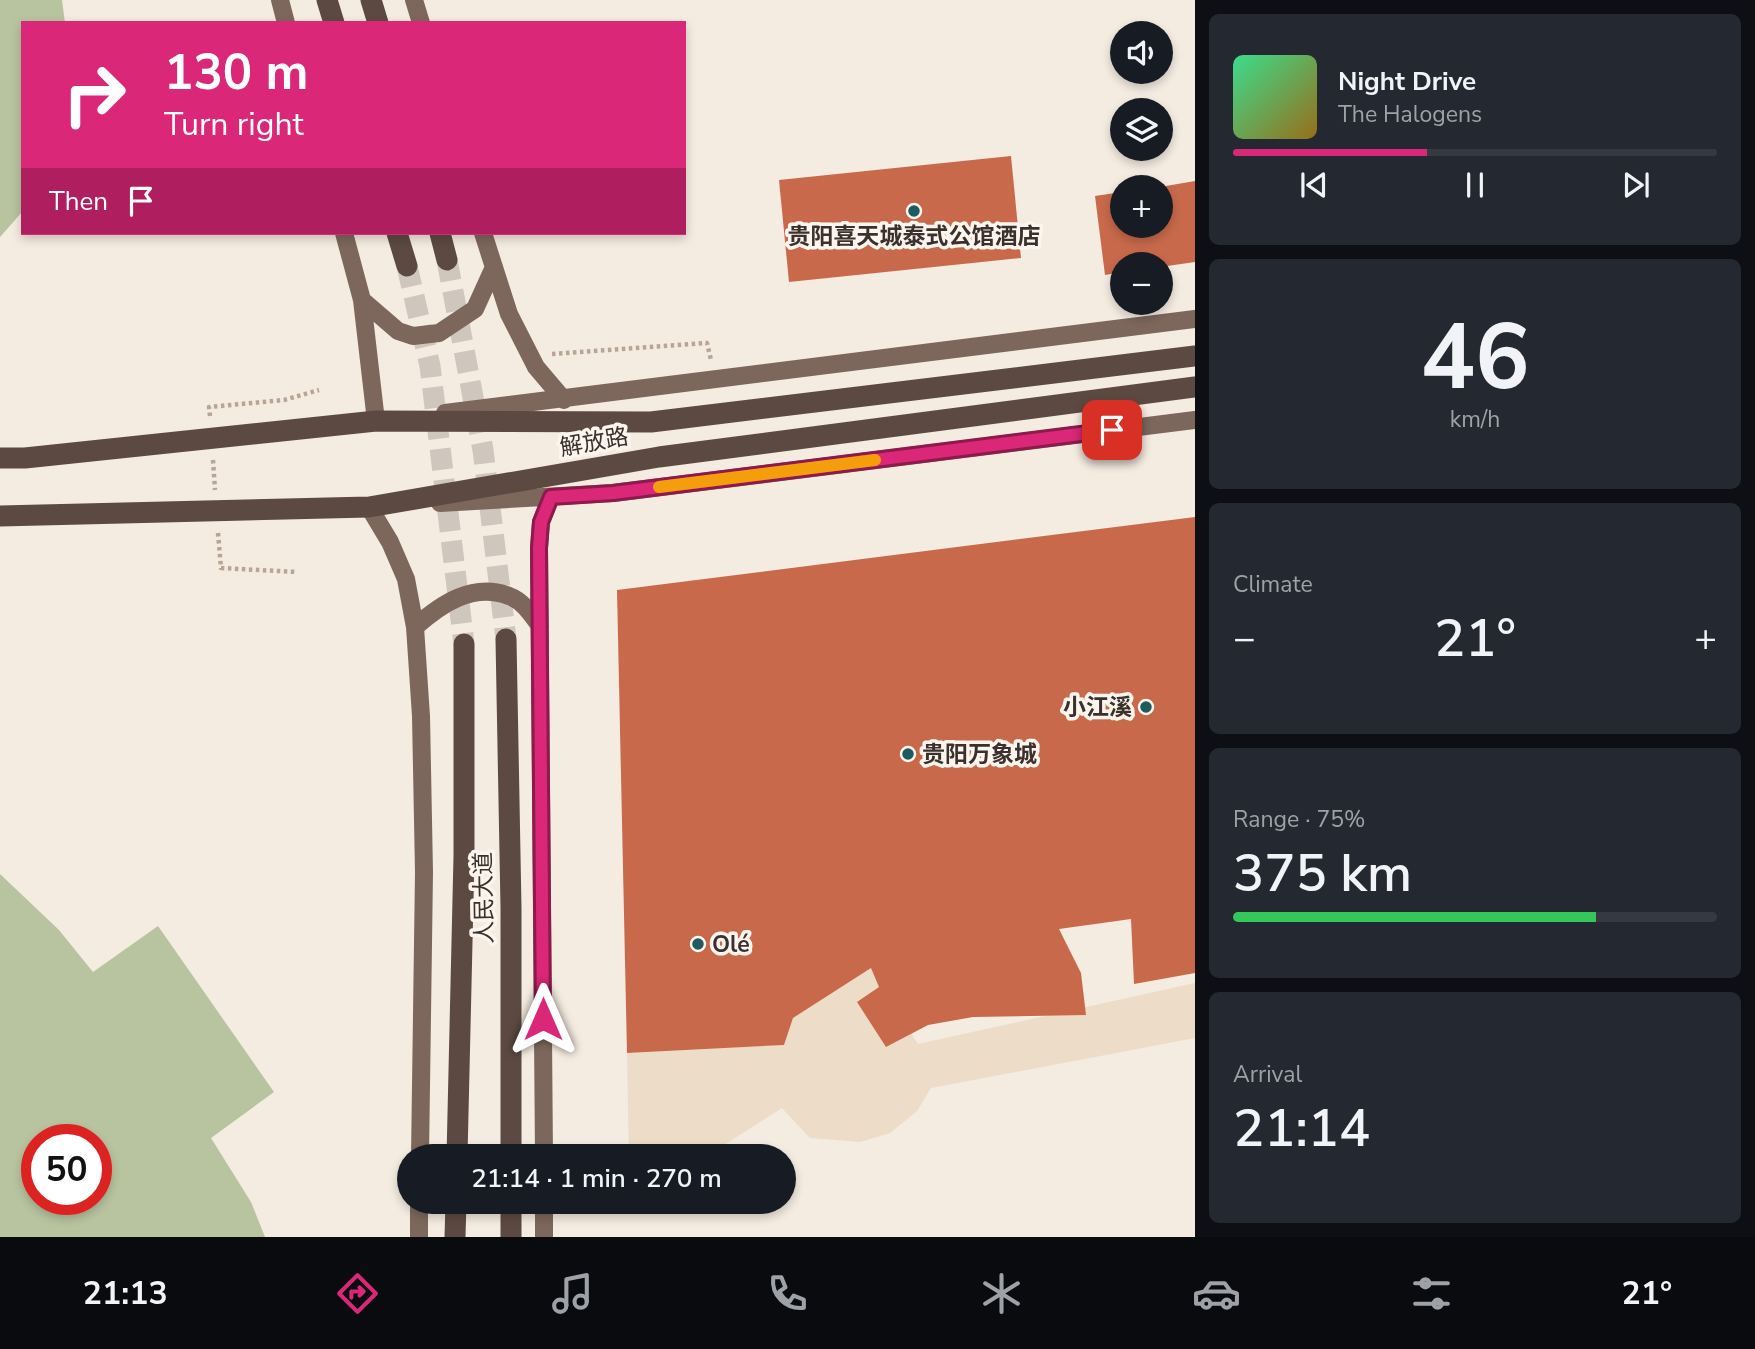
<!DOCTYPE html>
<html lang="en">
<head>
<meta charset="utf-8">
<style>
	body { margin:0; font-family:"Nunito Sans","Noto Sans SC",sans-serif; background:#242831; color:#f1f3f6; height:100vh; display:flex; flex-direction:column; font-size:26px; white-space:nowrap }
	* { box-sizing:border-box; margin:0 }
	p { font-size:23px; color:#9ea1a6 }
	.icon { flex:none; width:38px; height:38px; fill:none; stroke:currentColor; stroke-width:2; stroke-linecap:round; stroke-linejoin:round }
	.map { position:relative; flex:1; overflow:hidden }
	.side { display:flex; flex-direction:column; gap:14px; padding:14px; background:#0d0f14; width:560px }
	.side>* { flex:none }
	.banner { position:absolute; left:21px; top:21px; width:665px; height:214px; border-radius:0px; box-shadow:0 4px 10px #0003; background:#db2777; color:#fff; overflow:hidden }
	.controls { position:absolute; left:1110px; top:21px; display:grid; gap:14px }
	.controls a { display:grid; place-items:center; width:63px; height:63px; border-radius:50%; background:#171b24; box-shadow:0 4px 10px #0003; font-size:35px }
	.speed { position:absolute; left:21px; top:1124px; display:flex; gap:14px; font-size:35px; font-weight:700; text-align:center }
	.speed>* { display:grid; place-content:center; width:91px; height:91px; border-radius:50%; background:#171b24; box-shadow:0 4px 10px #0003; line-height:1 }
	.speed .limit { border:10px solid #d22; background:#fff; color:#111 }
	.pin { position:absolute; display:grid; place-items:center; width:60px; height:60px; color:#fff; margin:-30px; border-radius:14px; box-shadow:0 4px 10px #0006 }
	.me { position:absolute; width:77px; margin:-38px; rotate:0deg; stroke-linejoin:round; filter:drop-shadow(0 0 5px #0008) }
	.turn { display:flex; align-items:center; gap:24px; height:147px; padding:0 28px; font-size:32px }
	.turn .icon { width:91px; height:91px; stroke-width:2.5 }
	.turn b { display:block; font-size:49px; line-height:60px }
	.then { display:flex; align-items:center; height:66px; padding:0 28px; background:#0003; gap:14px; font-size:26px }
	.big { font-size:52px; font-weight:600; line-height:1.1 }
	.side .tile { flex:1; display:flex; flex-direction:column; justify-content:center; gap:10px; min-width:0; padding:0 24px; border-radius:10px; background:#242831 }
	.side .dial { align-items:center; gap:0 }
	.dial b { font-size:91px; line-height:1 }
	.song { display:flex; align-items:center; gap:21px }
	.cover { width:84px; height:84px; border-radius:10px; background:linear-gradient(135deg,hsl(150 70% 55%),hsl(40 70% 35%)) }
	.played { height:7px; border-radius:4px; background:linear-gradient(90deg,#db2777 40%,#363941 40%) }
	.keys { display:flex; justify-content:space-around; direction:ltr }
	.heat { display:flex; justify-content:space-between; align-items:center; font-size:38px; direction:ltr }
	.charge { height:10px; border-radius:5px; background:linear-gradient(90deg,#34c759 75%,#363941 0) }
	.trip { position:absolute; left:397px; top:1144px; width:399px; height:70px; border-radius:35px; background:#171b24; box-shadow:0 4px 10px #0003; font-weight:600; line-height:70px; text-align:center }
	.tab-bar { display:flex; height:112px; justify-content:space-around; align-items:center; background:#090b0e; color:#9ea1a6 }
	.tab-bar .icon { width:49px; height:49px }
	.tab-bar .active { color:#db2777 }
	.tab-bar b { font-size:32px; color:#f1f3f6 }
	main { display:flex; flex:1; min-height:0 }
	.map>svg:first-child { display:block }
	.green { fill:#b8c4a0; fill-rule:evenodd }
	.plaza { fill:#ecdcc8 }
	.building { fill:#c8694b }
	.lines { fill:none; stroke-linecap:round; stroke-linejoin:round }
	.highway-tunnel { stroke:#cfc6bd; stroke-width:21; stroke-dasharray:21 10; stroke-linecap:butt }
	.path { stroke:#b9a596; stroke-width:4.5; stroke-dasharray:3.5 3.5; stroke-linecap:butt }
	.major { stroke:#7d675c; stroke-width:18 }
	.highway { stroke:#5c4a42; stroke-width:21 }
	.route-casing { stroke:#8e194d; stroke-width:18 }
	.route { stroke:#db2777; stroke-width:12 }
	.slow { stroke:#f59e0b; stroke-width:12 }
	.poi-dot { fill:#1f5a5e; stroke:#fbf5ee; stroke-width:2.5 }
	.labels { text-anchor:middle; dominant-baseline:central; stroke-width:7; stroke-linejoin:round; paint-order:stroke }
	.poi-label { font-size:23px; font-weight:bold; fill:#3b302b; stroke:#fbf5ee; text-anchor:start }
	.street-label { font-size:23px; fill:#3b302b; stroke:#fbf5ee }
</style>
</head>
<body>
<main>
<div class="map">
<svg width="1195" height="1237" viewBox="0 0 1195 1237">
	<rect width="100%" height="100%" fill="#f4ebe1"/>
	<path class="green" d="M 0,0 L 62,0 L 65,23 L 23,23 L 23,211 L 0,237 Z
		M 0,874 L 59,930 L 93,972 L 158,926 L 274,1092 L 211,1138 L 251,1202 L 265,1237 L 0,1237 ZM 37,1139 L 96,1139 L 96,1199 L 37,1199 Z"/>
	<path class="plaza" d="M 871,968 L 918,1044 L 1195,983 L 1195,1038 L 931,1088 L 917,1111 L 890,1133 L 860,1142 L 810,1138 L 782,1108 L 705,1157 L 629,1157 L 627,1053 L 784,1045 L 793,1018 Z"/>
	<path class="building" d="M 1011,156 L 1021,258 L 789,282 L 779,180 Z
		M 1195,181 L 1195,262 L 1160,267 L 1160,264 L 1122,264 L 1122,272 L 1105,275 L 1095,196 L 1122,192 L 1122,226 L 1160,226 L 1160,187 Z
		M 1195,517 L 1195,973 L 1134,984 L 1131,919 L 1059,929 L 1081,973 L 1086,1015 L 973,1017 L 928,1025 L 886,1047 L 857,1002 L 879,987 L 871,968 L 793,1018 L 784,1045 L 627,1053 L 617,590 Z"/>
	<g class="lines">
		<path class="highway-tunnel" d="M 447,260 L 483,450 L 506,639
			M 407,266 L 430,366 L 464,644"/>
		<path class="path" d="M 552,354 L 707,343 L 711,360
			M 210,416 L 209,407 L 284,400 L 319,390
			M 213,460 L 215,490
			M 218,533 L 221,568 L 297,572"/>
		<path class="major" d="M 280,0 L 286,23
			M 414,0 L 421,23
			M 344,233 L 362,300 L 376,421 L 389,420
			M 483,233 L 509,314 L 536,367 L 564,400
			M 362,300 L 398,331 L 413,336 L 439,333 L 475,309 L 494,267
			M 445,413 L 1195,319
			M 440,503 L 613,493 L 1195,420
			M 381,506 L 369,507 L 390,542 L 406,579 L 415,627 L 421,716 L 424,872 L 420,1157
			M 415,627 C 441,604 473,582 509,596 C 523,601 532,615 540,626
			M 544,1157 L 539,548 L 541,522 L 551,497
			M 544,1202 L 544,1237
			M 419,1237 L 419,1202"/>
		<path class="highway" d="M 327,0 L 334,23
			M 371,0 L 378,23
			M 397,233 L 407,266
			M 440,233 L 447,260
			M 0,458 L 25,458 L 376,421 L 651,422 L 1195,356
			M 0,516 L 369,507 L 659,457 L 1195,387
			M 506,639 L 511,908 L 511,1157
			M 457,1157 L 464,856 L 464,644
			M 455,1237 L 456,1202
			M 511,1237 L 511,1202"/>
	</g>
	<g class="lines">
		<g class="route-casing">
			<path id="route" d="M 543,1019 L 539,548 L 541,522 L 551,497 L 613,493 L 1112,430"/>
		</g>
		<use href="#route" class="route"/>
		<path class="slow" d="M 659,487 L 875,460"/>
	</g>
	<g class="poi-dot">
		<circle cx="914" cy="211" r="7"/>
		<circle cx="1146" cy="707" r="7"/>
		<circle cx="908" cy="754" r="7"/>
		<circle cx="698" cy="944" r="7"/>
	</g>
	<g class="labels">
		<g class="poi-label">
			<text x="914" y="236" text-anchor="middle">贵阳喜天城泰式公馆酒店</text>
			<text x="1132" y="707" text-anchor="end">小江溪</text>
			<text x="922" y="754">贵阳万象城</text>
			<text x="712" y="944">Olé</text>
		</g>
		<g class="street-label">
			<text transform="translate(594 442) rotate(-10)">解放路</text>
			<text transform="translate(484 898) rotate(-91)">人民大道</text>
		</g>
	</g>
</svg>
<div class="controls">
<a><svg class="icon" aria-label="sound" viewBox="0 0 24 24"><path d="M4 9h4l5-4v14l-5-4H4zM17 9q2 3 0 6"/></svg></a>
<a><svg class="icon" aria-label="layers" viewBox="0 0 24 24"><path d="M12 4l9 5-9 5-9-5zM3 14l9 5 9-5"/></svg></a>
<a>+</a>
<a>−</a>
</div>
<div class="speed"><div class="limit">50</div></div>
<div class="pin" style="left:1112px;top:430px;background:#d93025"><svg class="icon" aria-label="arrive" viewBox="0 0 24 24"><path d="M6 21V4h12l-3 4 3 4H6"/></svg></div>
<svg class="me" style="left:543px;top:1019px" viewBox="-20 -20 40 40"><path d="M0-17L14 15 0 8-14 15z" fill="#db2777" stroke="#fff" stroke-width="4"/></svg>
<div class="trip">21:14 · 1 min · 270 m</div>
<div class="banner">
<div class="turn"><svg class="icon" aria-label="right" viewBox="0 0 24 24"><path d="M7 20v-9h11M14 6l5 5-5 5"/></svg><div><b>130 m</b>Turn right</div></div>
<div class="then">Then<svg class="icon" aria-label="arrive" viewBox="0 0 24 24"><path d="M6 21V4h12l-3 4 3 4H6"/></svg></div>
</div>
</div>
<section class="side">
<div class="tile">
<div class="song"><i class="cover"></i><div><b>Night Drive</b><p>The Halogens</p></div></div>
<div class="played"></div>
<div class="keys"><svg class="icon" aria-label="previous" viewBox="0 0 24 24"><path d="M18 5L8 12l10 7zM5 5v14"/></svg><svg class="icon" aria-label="pause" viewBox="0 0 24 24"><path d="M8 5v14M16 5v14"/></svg><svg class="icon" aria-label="next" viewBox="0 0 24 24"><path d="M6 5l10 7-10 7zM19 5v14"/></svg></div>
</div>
<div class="tile dial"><b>46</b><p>km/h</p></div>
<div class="tile"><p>Climate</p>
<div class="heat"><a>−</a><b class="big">21°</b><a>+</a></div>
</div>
<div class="tile"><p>Range · 75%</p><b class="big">375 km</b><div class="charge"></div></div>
<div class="tile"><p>Arrival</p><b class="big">21:14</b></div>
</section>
</main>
<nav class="tab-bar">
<b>21:13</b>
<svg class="icon active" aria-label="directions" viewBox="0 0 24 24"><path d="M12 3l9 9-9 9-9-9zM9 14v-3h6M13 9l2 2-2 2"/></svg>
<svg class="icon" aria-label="music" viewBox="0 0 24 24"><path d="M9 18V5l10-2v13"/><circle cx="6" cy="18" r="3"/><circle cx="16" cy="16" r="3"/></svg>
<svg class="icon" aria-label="phone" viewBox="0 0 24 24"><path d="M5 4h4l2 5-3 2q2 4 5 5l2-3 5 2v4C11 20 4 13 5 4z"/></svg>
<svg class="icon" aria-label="climate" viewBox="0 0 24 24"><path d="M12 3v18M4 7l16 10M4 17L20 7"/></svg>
<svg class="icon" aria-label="car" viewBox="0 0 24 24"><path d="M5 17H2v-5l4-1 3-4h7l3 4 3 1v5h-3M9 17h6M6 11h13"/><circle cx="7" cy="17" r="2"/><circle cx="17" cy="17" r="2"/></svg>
<svg class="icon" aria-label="filters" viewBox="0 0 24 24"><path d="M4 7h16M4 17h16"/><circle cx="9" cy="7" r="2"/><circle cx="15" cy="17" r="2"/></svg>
<b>21°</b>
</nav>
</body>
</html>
